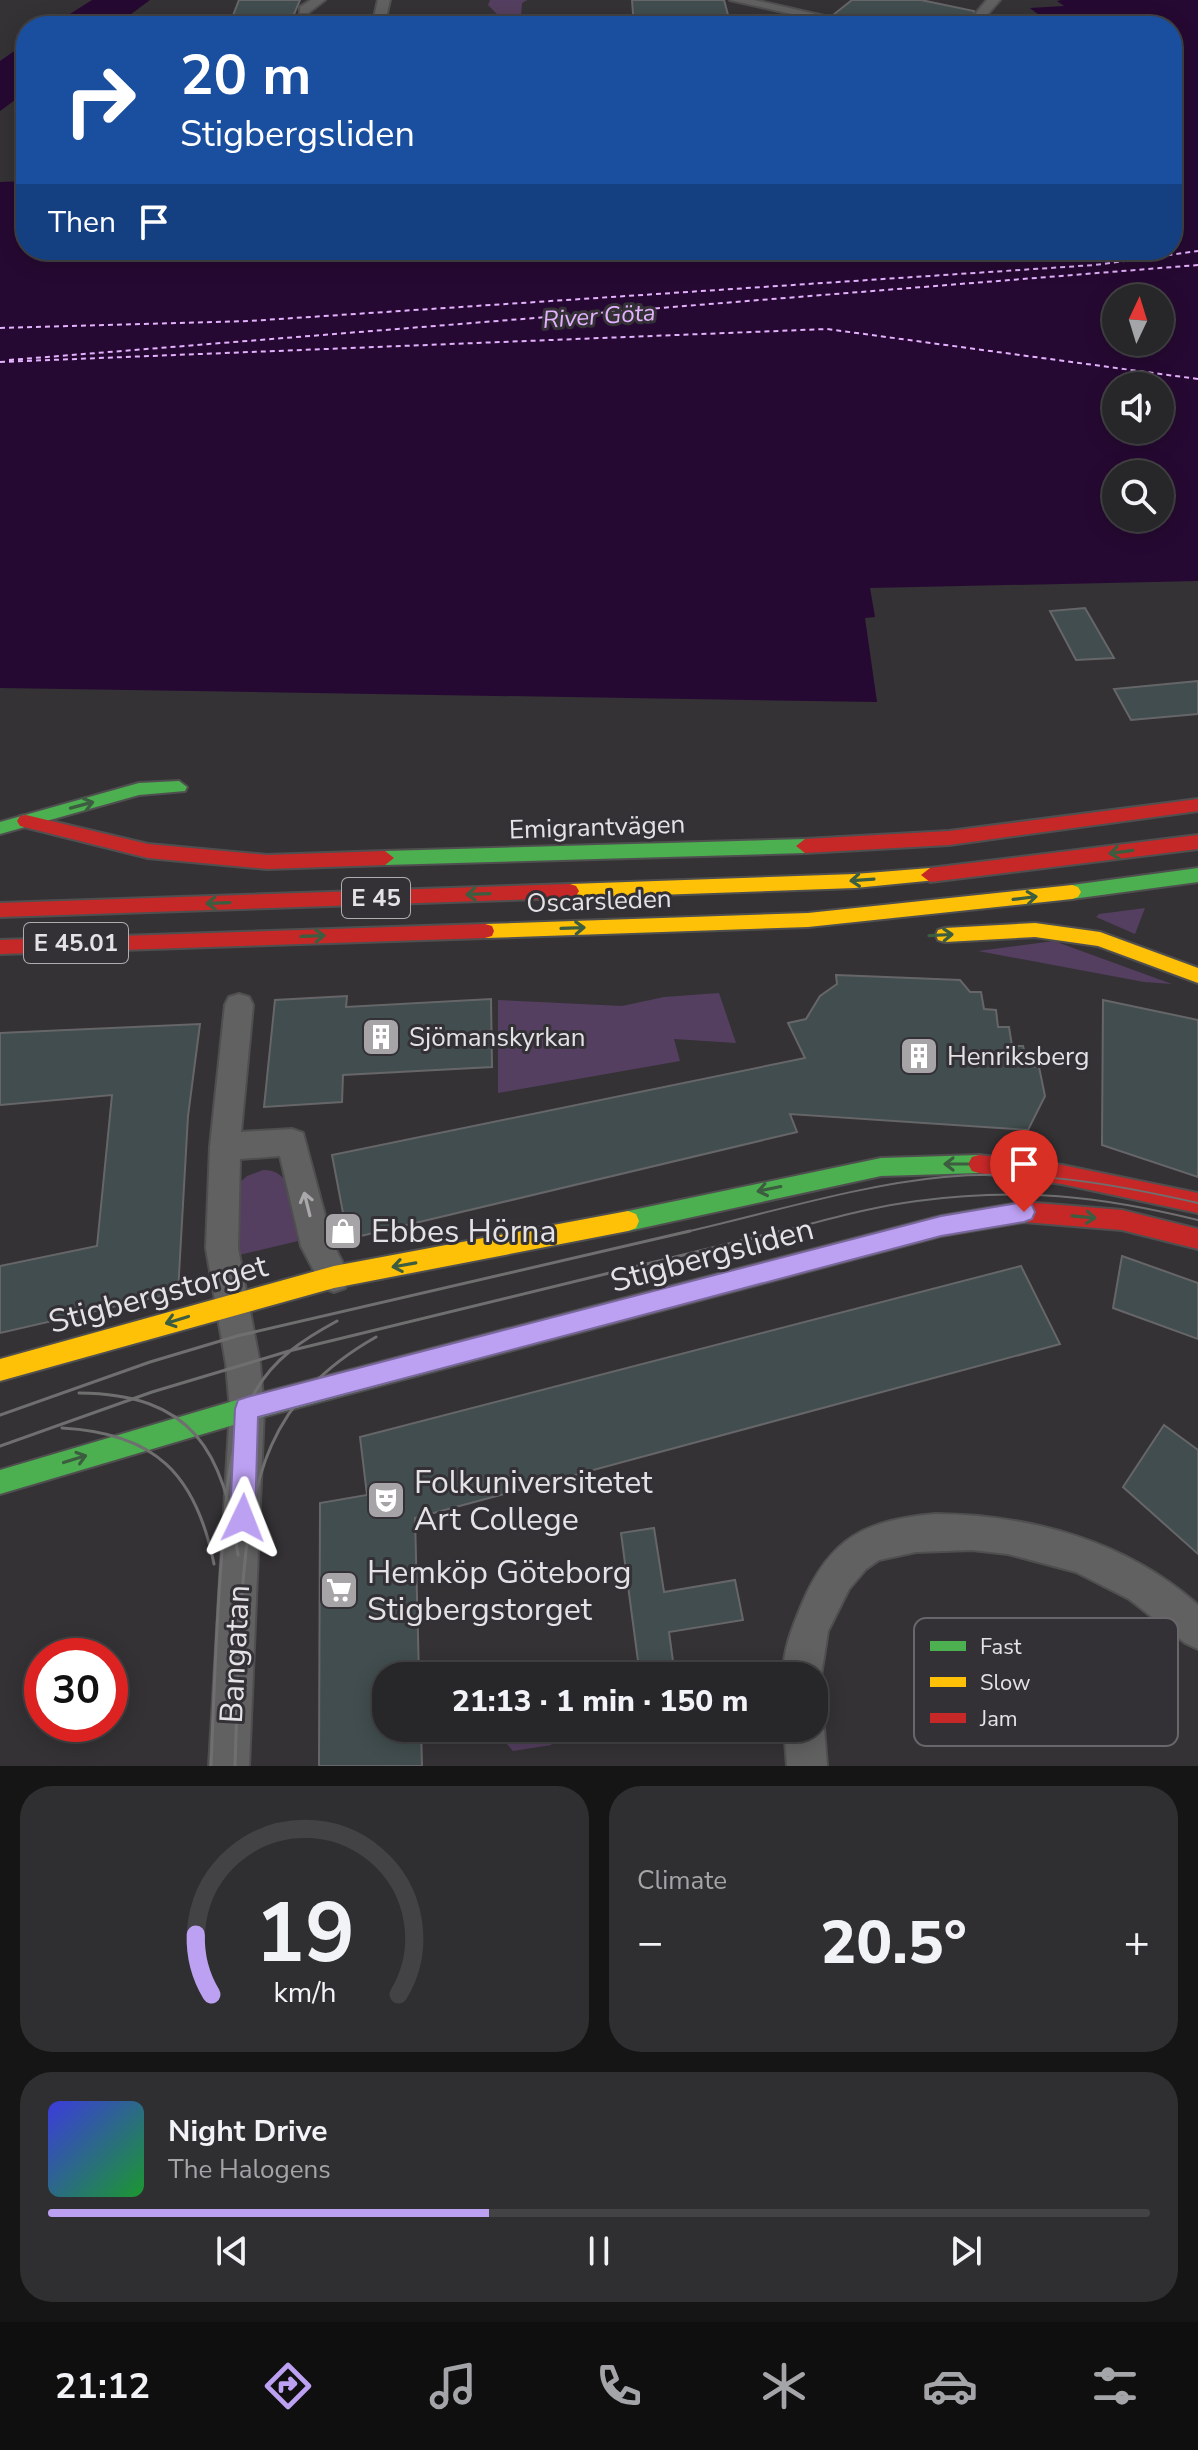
<!DOCTYPE html>
<html lang="en">
<head>
<meta charset="utf-8">
<style>
	body { margin:0; font-family:"Nunito Sans",sans-serif; background:#2f2e30; color:#f1f3f6; height:100vh; display:flex; flex-direction:column; font-size:30px; white-space:nowrap }
	* { box-sizing:border-box; margin:0 }
	p { font-size:26px; color:#a4a5a8 }
	.icon { flex:none; width:44px; height:44px; fill:none; stroke:currentColor; stroke-width:2; stroke-linecap:round; stroke-linejoin:round }
	.map { position:relative; height:1766px; overflow:hidden }
	.drawer { display:flex; flex-direction:column; gap:20px; padding:20px; background:#151516; flex:1 }
	.drawer>* { flex:none }
	.top-card { position:absolute; left:16px; top:16px; width:1166px; height:244px; border-radius:32px; box-shadow:0 4px 20px #0003,0 0 0 2px #434345; background:#1a4fa0; color:#fff; overflow:hidden }
	.needle { width:52px; rotate:4deg }
	.controls { position:absolute; left:1102px; top:284px; display:grid; gap:16px }
	.controls a { display:grid; place-items:center; width:72px; height:72px; border-radius:50%; background:#272628; box-shadow:0 4px 20px #0003,0 0 0 2px #434345; font-size:40px }
	.speed { position:absolute; left:24px; top:1638px; display:flex; gap:16px; font-size:40px; font-weight:700; text-align:center }
	.speed>* { display:grid; place-content:center; width:104px; height:104px; border-radius:50%; background:#272628; box-shadow:0 4px 20px #0003,0 0 0 2px #434345; line-height:1 }
	.speed .limit { border:12px solid #d22; background:#fff; color:#111 }
	.pin { position:absolute; display:grid; place-items:center; width:68px; height:68px; color:#fff; margin:-82px -34px; border-radius:50% 50% 50% 0; rotate:-45deg; box-shadow:0 0 8px #0007 }
	.pin .icon { rotate:45deg }
	.me { position:absolute; width:88px; margin:-44px; rotate:2deg; stroke-linejoin:round; filter:drop-shadow(0 0 6px #0008) }
	.turn { display:flex; align-items:center; gap:28px; height:168px; padding:0 32px; font-size:36px }
	.turn .icon { width:104px; height:104px; stroke-width:2.5 }
	.turn b { display:block; font-size:56px; line-height:68px }
	.then { display:flex; align-items:center; height:76px; padding:0 32px; background:#0003; gap:16px; font-size:30px }
	.big { font-size:60px; font-weight:800; line-height:1.1 }
	.drawer .card { flex:1; display:flex; flex-direction:column; justify-content:center; gap:12px; min-width:0; padding:0 28px; border-radius:32px; background:#2f2e30 }
	.drawer .dial { align-items:center; gap:0 }
	.dial svg { height:208px; overflow:visible; fill:none; stroke:#434345; stroke-width:7; stroke-linecap:round; text-anchor:middle }
	.dial text { fill:#f1f3f6; stroke:none }
	.song { display:flex; align-items:center; gap:24px }
	.cover { width:96px; height:96px; border-radius:12px; background:linear-gradient(135deg,hsl(240 70% 55%),hsl(130 70% 35%)) }
	.played { height:8px; border-radius:4px; background:linear-gradient(90deg,#bca0f2 40%,#434345 40%) }
	.keys { display:flex; justify-content:space-around; direction:ltr }
	.heat { display:flex; justify-content:space-between; align-items:center; font-size:44px; direction:ltr }
	.drawer .tiles { flex:1; display:grid; gap:20px; grid-template-columns:1fr 1fr }
	.card:last-child { grid-column:span 2 }
	.trip { position:absolute; left:372px; top:1662px; width:456px; height:80px; border-radius:32px; background:#272628; box-shadow:0 4px 20px #0003,0 0 0 2px #434345; font-weight:800; line-height:80px; text-align:center }
	.tabs { display:flex; height:128px; justify-content:space-around; align-items:center; background:#100f10; color:#a4a5a8 }
	.tabs .icon { width:56px; height:56px }
	.tabs .active { color:#bca0f2 }
	.tabs b { font-size:36px; color:#f1f3f6 }
	.map>svg:first-child { display:block }
	.green { fill:#553f60 }
	.water { fill:#260932; fill-rule:evenodd }
	.lines { fill:none; stroke-linecap:round; stroke-linejoin:round }
	.ferry { stroke:#e3b1fd; stroke-width:2; stroke-dasharray:5 4; stroke-linecap:butt }
	.building { fill:#414d4e; stroke:#666668; stroke-width:2 }
	.street-casing { stroke:#504f50; stroke-width:4 }
	.fast-casing { stroke:#504f50; stroke-width:4 }
	.slow-casing { stroke:#504f50; stroke-width:4 }
	.jam-casing { stroke:#504f50; stroke-width:4 }
	.street { fill:#626162; fill-rule:evenodd }
	.fast { fill:#4caf50; fill-rule:evenodd }
	.slow { fill:#ffc107; fill-rule:evenodd }
	.jam { fill:#c62828; fill-rule:evenodd }
	.tram-far1 { stroke:#706f70; stroke-width:2 }
	.tram { stroke:#706f70; stroke-width:3 }
	.oneway { stroke:#3c5d3f }
	.oneway2 { stroke:#aaa8aa }
	.route { fill:#bca0f2; stroke:#7a689d; stroke-width:2 }
	.labels { text-anchor:middle; dominant-baseline:central; stroke-width:6; stroke-linejoin:round; paint-order:stroke }
	.far-water-label { font-size:24px; font-style:italic; fill:#e3b1fd; stroke:#343136 }
	.shield { fill:#343136; stroke:#afadb0; stroke-width:2 }
	.shield-label { font-size:24px; font-weight:bold; fill:#e4e2e5 }
	.street-label { font-size:26px; fill:#e4e2e5; stroke:#343136 }
	.poi-label { font-size:26px; fill:#e4e2e5; stroke:#343136; text-anchor:start }
	.near-poi-label { font-size:32px; fill:#e4e2e5; stroke:#343136; text-anchor:start }
	.near-street-label { font-size:32px; fill:#e4e2e5; stroke:#343136 }
	.key { fill:#343136; stroke:#69666b; stroke-width:2 }
	.key-label { font-size:22px; fill:#e4e2e5 }
</style>
</head>
<body>
<div class="map">
<svg width="1198" height="1766" viewBox="0 0 1198 1766">
	<rect width="100%" height="100%" fill="#343235"/>
	<path class="green" d="M 490,0 L 527,0 L 522,3 L 521,17 L 516,18 L 534,19 L 534,26 L 495,24 L 496,16 L 516,17 L 498,15 L 488,5 Z
		M 1145,908 L 1135,934 L 1096,917 L 1099,914 Z
		M 1054,941 L 1172,984 L 1144,982 L 978,951 Z
		M 719,993 L 736,1043 L 674,1039 L 680,1061 L 498,1093 L 498,1000 L 622,1006 L 664,997 Z
		M 263,1170 C 297,1169 294,1216 298,1241 L 239,1255 L 235,1227 L 238,1184 L 247,1176 Z
		M 493,1728 L 563,1728 L 551,1745 L 513,1751 Z"/>
	<path class="water" d="M 92,0 L 150,0 L 115,26 L 51,26 Z
		M 1061,0 L 1198,0 L 1198,581 L 870,588 L 875,617 L 865,618 L 877,702 L 0,688 L 0,182 L 26,181 L 26,250 L 1172,250 L 1172,26 L 1053,26 L 1030,8 L 1064,6 L 1057,1 ZM 1116,298 L 1160,298 L 1160,342 L 1116,342 ZM 1116,386 L 1160,386 L 1160,430 L 1116,430 ZM 1116,474 L 1160,474 L 1160,518 L 1116,518 Z
		M 26,43 L 26,92 L 0,111 L 0,61 Z"/>
	<g class="lines">
		<path class="ferry" d="M 0,328 L 249,321 L 1095,265 L 1198,251
			M 9,360 L 1198,265
			M 0,362 L 827,329 L 1198,379"/>
	</g>
	<path class="building" d="M 239,0 L 300,0 L 289,26 L 229,26 Z
		M 632,0 L 724,0 L 731,26 L 634,26 Z
		M 852,0 L 921,0 L 974,11 L 976,18 L 987,19 L 986,26 L 871,26 L 833,15 Z
		M 1085,608 L 1114,658 L 1076,660 L 1050,611 Z
		M 1198,681 L 1198,714 L 1131,720 L 1114,689 Z
		M 836,975 L 960,980 L 970,992 L 981,992 L 984,1009 L 996,1010 L 998,1027 L 1009,1027 L 1012,1046 L 1023,1046 L 1028,1066 L 1039,1067 L 1045,1096 L 1028,1130 L 790,1114 L 797,1132 L 348,1239 L 332,1155 L 805,1058 L 788,1023 L 806,1019 L 820,996 L 837,984 Z
		M 347,996 L 346,1007 L 491,999 L 492,1067 L 343,1075 L 342,1102 L 264,1107 L 275,1000 Z
		M 1103,1000 L 1198,1020 L 1198,1177 L 1102,1145 Z
		M 200,1024 L 188,1116 L 178,1292 L 0,1333 L 0,1266 L 97,1246 L 112,1095 L 0,1105 L 0,1033 Z
		M 1122,1256 L 1198,1283 L 1198,1339 L 1113,1308 Z
		M 1021,1266 L 1060,1344 L 415,1518 L 419,1676 L 386,1676 L 386,1728 L 421,1728 L 422,1766 L 319,1766 L 320,1503 L 367,1495 L 360,1437 Z
		M 1164,1425 L 1198,1450 L 1198,1554 L 1123,1487 Z
		M 654,1528 L 664,1592 L 735,1580 L 743,1620 L 669,1632 L 675,1676 L 640,1676 L 621,1533 Z"/>
	<g class="lines">
		<g class="street-casing">
			<path id="street" d="M 311,0 L 325,0 L 308,13 L 300,13 L 300,7 Z
				M 378,0 L 390,0 L 384,26 L 372,26 Z
				M 730,0 L 754,0 L 868,26 L 844,26 Z
				M 987,0 L 1000,0 L 986,16 L 978,16 L 976,13 Z
				M 239,994 L 249,997 L 253,1005 L 241,1132 L 292,1129 L 303,1133 L 332,1242 L 350,1277 L 345,1288 L 334,1292 L 323,1288 L 301,1246 L 280,1156 L 240,1159 L 238,1248 L 260,1364 L 264,1409 L 249,1766 L 209,1766 L 230,1409 L 226,1364 L 206,1248 L 210,1147 L 225,1005 L 229,997 Z
				M 936,1514 C 1031,1515 1126,1541 1198,1605 L 1198,1649 L 1185,1643 L 1129,1599 L 1076,1572 L 1008,1554 L 972,1550 L 916,1552 L 879,1560 L 866,1569 L 849,1589 L 828,1631 L 821,1676 L 816,1690 L 814,1676 L 783,1676 C 783,1650 792,1628 802,1604 C 830,1537 866,1520 936,1514 Z
				M 814,1713 L 818,1714 L 824,1728 L 827,1766 L 787,1766 L 784,1728 L 814,1728 Z"/>
		</g>
		<g class="fast-casing">
			<path id="fast" d="M 179,781 L 187,787 L 185,791 L 139,795 L 0,834 L 0,822 L 139,783 Z
				M 805,839 L 814,846 L 805,853 L 385,865 L 376,858 L 385,851 Z
				M 1198,868 L 1198,882 L 1072,899 L 1066,897 L 1063,892 L 1066,887 L 1072,885 Z
				M 979,1155 L 986,1157 L 990,1164 L 986,1171 L 979,1173 L 881,1176 L 628,1231 L 620,1228 L 617,1221 L 620,1214 L 628,1211 L 881,1158 Z
				M 633,1296 L 641,1299 L 644,1307 L 641,1315 L 633,1318 L 247,1421 L 0,1494 L 0,1470 L 247,1397 Z"/>
		</g>
		<g class="slow-casing">
			<path id="slow" d="M 930,868 L 939,875 L 936,880 L 855,888 L 570,898 L 564,896 L 561,891 L 564,886 L 570,884 L 855,874 Z
				M 1072,885 L 1078,887 L 1081,892 L 1078,897 L 1072,899 L 808,927 L 485,938 L 478,936 L 476,931 L 478,926 L 485,924 L 808,913 Z
				M 1035,923 L 1100,932 L 1198,968 L 1198,983 L 1098,946 L 1035,937 L 945,942 L 938,940 L 936,935 L 938,930 L 945,928 Z
				M 628,1211 L 636,1214 L 639,1221 L 636,1228 L 628,1231 L 334,1288 L 0,1381 L 0,1359 L 334,1266 Z"/>
		</g>
		<g class="jam-casing">
			<path id="jam" d="M 1198,799 L 1198,811 L 949,845 L 805,853 L 796,846 L 805,839 L 949,831 Z
				M 26,815 L 148,844 L 267,855 L 385,851 L 394,858 L 385,865 L 267,869 L 148,858 L 20,826 L 17,821 L 20,816 Z
				M 1198,835 L 1198,849 L 930,882 L 921,875 L 930,868 Z
				M 570,884 L 576,886 L 579,891 L 576,896 L 570,898 L 0,917 L 0,903 Z
				M 485,924 L 492,926 L 494,931 L 492,936 L 485,938 L 0,954 L 0,940 Z
				M 979,1155 L 1062,1165 L 1198,1193 L 1198,1213 L 1062,1184 L 979,1173 L 972,1171 L 968,1164 L 972,1157 Z
				M 1024,1202 L 1122,1210 L 1198,1229 L 1198,1249 L 1122,1230 L 1024,1222 L 941,1236 L 633,1318 L 625,1315 L 622,1307 L 625,1299 L 633,1296 L 941,1216 Z"/>
		</g>
		<use href="#street" class="street"/>
		<use href="#fast" class="fast"/>
		<use href="#slow" class="slow"/>
		<use href="#jam" class="jam"/>
		<path class="tram-far1" d="M 681,1233 C 766,1214 858,1185 944,1177 C 1030,1169 1114,1184 1198,1203
			M 773,1233 C 820,1222 869,1207 917,1201 C 1018,1187 1100,1196 1198,1220"/>
		<path class="tram" d="M 79,1393 C 192,1394 224,1450 238,1555
			M 0,1415 L 150,1362 L 237,1336 L 690,1231
			M 62,1428 C 155,1433 196,1474 214,1564
			M 0,1446 L 152,1392 L 289,1351 L 782,1231
			M 211,1766 C 214,1695 216,1623 222,1552 C 226,1499 228,1440 255,1392 C 274,1358 304,1339 337,1321
			M 235,1766 C 237,1709 238,1652 242,1594 C 251,1478 267,1399 376,1337"/>
	</g>
	<defs><path id="oneway-shaft" d="M-6 0H5M1.5-3L5.5 0L1.5 3" fill="none" stroke-width="1.6" stroke-linecap="round" stroke-linejoin="round" transform="scale(2)"/></defs>
	<g class="oneway">
		<use href="#oneway-shaft" transform="translate(82 805) rotate(-15)"/>
		<use href="#oneway-shaft" transform="translate(1121 852) rotate(172)"/>
		<use href="#oneway-shaft" transform="translate(862 880) rotate(176)"/>
		<use href="#oneway-shaft" transform="translate(478 894) rotate(178)"/>
		<use href="#oneway-shaft" transform="translate(1025 898) rotate(-7)"/>
		<use href="#oneway-shaft" transform="translate(218 903) rotate(178)"/>
		<use href="#oneway-shaft" transform="translate(573 928) rotate(-2)"/>
		<use href="#oneway-shaft" transform="translate(941 935) rotate(-3)"/>
		<use href="#oneway-shaft" transform="translate(313 936) rotate(-2)"/>
		<use href="#oneway-shaft" transform="translate(956 1164) rotate(-180)"/>
		<use href="#oneway-shaft" transform="translate(769 1189) rotate(168)"/>
		<use href="#oneway-shaft" transform="translate(1084 1217) rotate(5)"/>
		<use href="#oneway-shaft" transform="translate(404 1265) rotate(170)"/>
		<use href="#oneway-shaft" transform="translate(177 1320) rotate(163)"/>
		<use href="#oneway-shaft" transform="translate(75 1459) rotate(-17)"/>
	</g>
	<use class="oneway2" href="#oneway-shaft" transform="translate(307 1204) rotate(-104)"/>
	<path class="route" d="M 1024,1202 L 1032,1205 L 1035,1212 L 1032,1219 L 1024,1222 L 941,1236 L 258,1417 L 255,1518 L 252,1527 L 243,1531 L 234,1527 L 230,1518 L 235,1409 L 238,1400 L 247,1397 L 941,1216 Z"/>
	<defs>
		<g id="building-square" transform="scale(2)"><rect x="-9" y="-9" width="18" height="18" rx="4" fill="#a6a4a7" stroke="#343136"/><path d="M-4-6H4V6H1V3H-1V6H-4ZM-2.5-4.3h1.7v1.8h-1.7ZM.8-4.3h1.7v1.8H.8ZM-2.5-1h1.7V.8h-1.7ZM.8-1h1.7V.8H.8Z" fill="#fff"/></g>
		<g id="shop-square" transform="scale(2)"><rect x="-9" y="-9" width="18" height="18" rx="4" fill="#a6a4a7" stroke="#343136"/><path d="M-5-2.5h2.3a2.7 3.5 0 0 1 5.4 0H5L5.5 6h-11ZM-1.5-2.5h3a1.5 2.3 0 0 0-3 0Z" fill="#fff"/></g>
		<g id="theatre-square" transform="scale(2)"><rect x="-9" y="-9" width="18" height="18" rx="4" fill="#a6a4a7" stroke="#343136"/><path d="M-5-5.5Q0-4 5-5.5V0Q5 5 0 6Q-5 5-5 0ZM-3.3-2.5H-1v1.5H-3.3ZM1-2.5H3.3v1.5H1ZM-2.8 1Q0 5.5 2.8 1Z" fill="#fff"/></g>
		<g id="supermarket-square" transform="scale(2)"><rect x="-9" y="-9" width="18" height="18" rx="4" fill="#a6a4a7" stroke="#343136"/><path d="M-6-5.5h2.5l.6 2H6L4.5 2H-2.5L-4.4-4H-6ZM-1.5 3.2a1.3 1.3 0 1 0 .1 0ZM3 3.2a1.3 1.3 0 1 0 .1 0Z" fill="#fff"/></g>
	</defs>
	<g fill-rule="evenodd">
		<use href="#building-square" x="381" y="1037"/>
		<use href="#building-square" x="919" y="1056"/>
		<use href="#shop-square" x="343" y="1231"/>
		<use href="#theatre-square" x="386" y="1500"/>
		<use href="#supermarket-square" x="339" y="1590"/>
	</g>
	<g class="labels">
		<g class="far-water-label">
			<text transform="translate(599 316) rotate(-4)">River Göta</text>
		</g>
		<g class="shield">
			<rect x="342" y="878" width="68" height="40" rx="6"/>
			<rect x="24" y="923" width="104" height="40" rx="6"/>
		</g>
		<g class="shield-label">
			<text x="376" y="898">E 45</text>
			<text x="76" y="943">E 45.01</text>
		</g>
		<g class="street-label">
			<text transform="translate(597 827) rotate(-2)">Emigrantvägen</text>
			<text transform="translate(599 901) rotate(-2)">Oscarsleden</text>
		</g>
		<g class="poi-label">
			<text x="409" y="1037">Sjömanskyrkan</text>
			<text x="947" y="1056">Henriksberg</text>
		</g>
		<g class="near-poi-label">
			<text x="371" y="1231">Ebbes Hörna</text>
			<text x="414" y="1482">Folkuniversitetet<tspan x="414" dy="37">Art College</tspan></text>
			<text x="367" y="1572">Hemköp Göteborg<tspan x="367" dy="37">Stigbergstorget</tspan></text>
		</g>
		<g class="near-street-label">
			<text transform="translate(712 1255) rotate(-15)">Stigbergsliden</text>
			<text transform="translate(158 1294) rotate(-15)">Stigbergstorget</text>
			<text transform="translate(235 1654) rotate(-87)">Bangatan</text>
		</g>
	</g>
	<rect x="914" y="1618" width="264" height="128" rx="12" class="key"/>
	<rect x="930" y="1641" width="36" height="10" fill="#4caf50"/>
	<rect x="930" y="1677" width="36" height="10" fill="#ffc107"/>
	<rect x="930" y="1713" width="36" height="10" fill="#c62828"/>
	<g class="key-label">
		<text x="980" y="1654">Fast</text>
		<text x="980" y="1690">Slow</text>
		<text x="980" y="1726">Jam</text>
	</g>
</svg>
<div class="controls">
<a><svg class="needle" viewBox="-14 -14 28 28"><path d="M0-13l5 13h-10z" fill="#e53935"/><path d="M0 13l5-13h-10z" fill="#a4a5a8"/></svg></a>
<a><svg class="icon" aria-label="sound" viewBox="0 0 24 24"><path d="M4 9h4l5-4v14l-5-4H4zM17 9q2 3 0 6"/></svg></a>
<a><svg class="icon" aria-label="search" viewBox="0 0 24 24"><circle cx="10" cy="10" r="6"/><path d="M15 15l6 6"/></svg></a>
</div>
<div class="speed"><div class="limit">30</div></div>
<div class="pin" style="left:1024px;top:1212px;background:#d93025"><svg class="icon" aria-label="arrive" viewBox="0 0 24 24"><path d="M6 21V4h12l-3 4 3 4H6"/></svg></div>
<svg class="me" style="left:243px;top:1518px" viewBox="-20 -20 40 40"><path d="M0-17L14 15 0 8-14 15z" fill="#bca0f2" stroke="#fff" stroke-width="4"/></svg>
<div class="trip">21:13 · 1 min · 150 m</div>
<div class="top-card">
<div class="turn"><svg class="icon" aria-label="right" viewBox="0 0 24 24"><path d="M7 20v-9h11M14 6l5 5-5 5"/></svg><div><b>20 m</b>Stigbergsliden</div></div>
<div class="then">Then<svg class="icon" aria-label="arrive" viewBox="0 0 24 24"><path d="M6 21V4h12l-3 4 3 4H6"/></svg></div>
</div>
</div>
<section class="drawer">
<div class="tiles">
<div class="card dial"><svg viewBox="0 0 100 80">
<path d="M14 69A42 42 0 1 1 86 69"/>
<path d="M14 69A42 42 0 0 1 8 46" stroke="#bca0f2"/>
<text x="50" y="56" font-size="32" font-weight="700">19</text>
<text x="50" y="72" font-size="11">km/h</text>
</svg></div>
<div class="card"><p>Climate</p>
<div class="heat"><a>−</a><b class="big">20.5°</b><a>+</a></div>
</div>
<div class="card">
<div class="song"><i class="cover"></i><div><b>Night Drive</b><p>The Halogens</p></div></div>
<div class="played"></div>
<div class="keys"><svg class="icon" aria-label="previous" viewBox="0 0 24 24"><path d="M18 5L8 12l10 7zM5 5v14"/></svg><svg class="icon" aria-label="pause" viewBox="0 0 24 24"><path d="M8 5v14M16 5v14"/></svg><svg class="icon" aria-label="next" viewBox="0 0 24 24"><path d="M6 5l10 7-10 7zM19 5v14"/></svg></div>
</div>
</div>
</section>
<nav class="tabs">
<b>21:12</b>
<svg class="icon active" aria-label="directions" viewBox="0 0 24 24"><path d="M12 3l9 9-9 9-9-9zM9 14v-3h6M13 9l2 2-2 2"/></svg>
<svg class="icon" aria-label="music" viewBox="0 0 24 24"><path d="M9 18V5l10-2v13"/><circle cx="6" cy="18" r="3"/><circle cx="16" cy="16" r="3"/></svg>
<svg class="icon" aria-label="phone" viewBox="0 0 24 24"><path d="M5 4h4l2 5-3 2q2 4 5 5l2-3 5 2v4C11 20 4 13 5 4z"/></svg>
<svg class="icon" aria-label="climate" viewBox="0 0 24 24"><path d="M12 3v18M4 7l16 10M4 17L20 7"/></svg>
<svg class="icon" aria-label="car" viewBox="0 0 24 24"><path d="M5 17H2v-5l4-1 3-4h7l3 4 3 1v5h-3M9 17h6M6 11h13"/><circle cx="7" cy="17" r="2"/><circle cx="17" cy="17" r="2"/></svg>
<svg class="icon" aria-label="filters" viewBox="0 0 24 24"><path d="M4 7h16M4 17h16"/><circle cx="9" cy="7" r="2"/><circle cx="15" cy="17" r="2"/></svg>
</nav>
</body>
</html>
